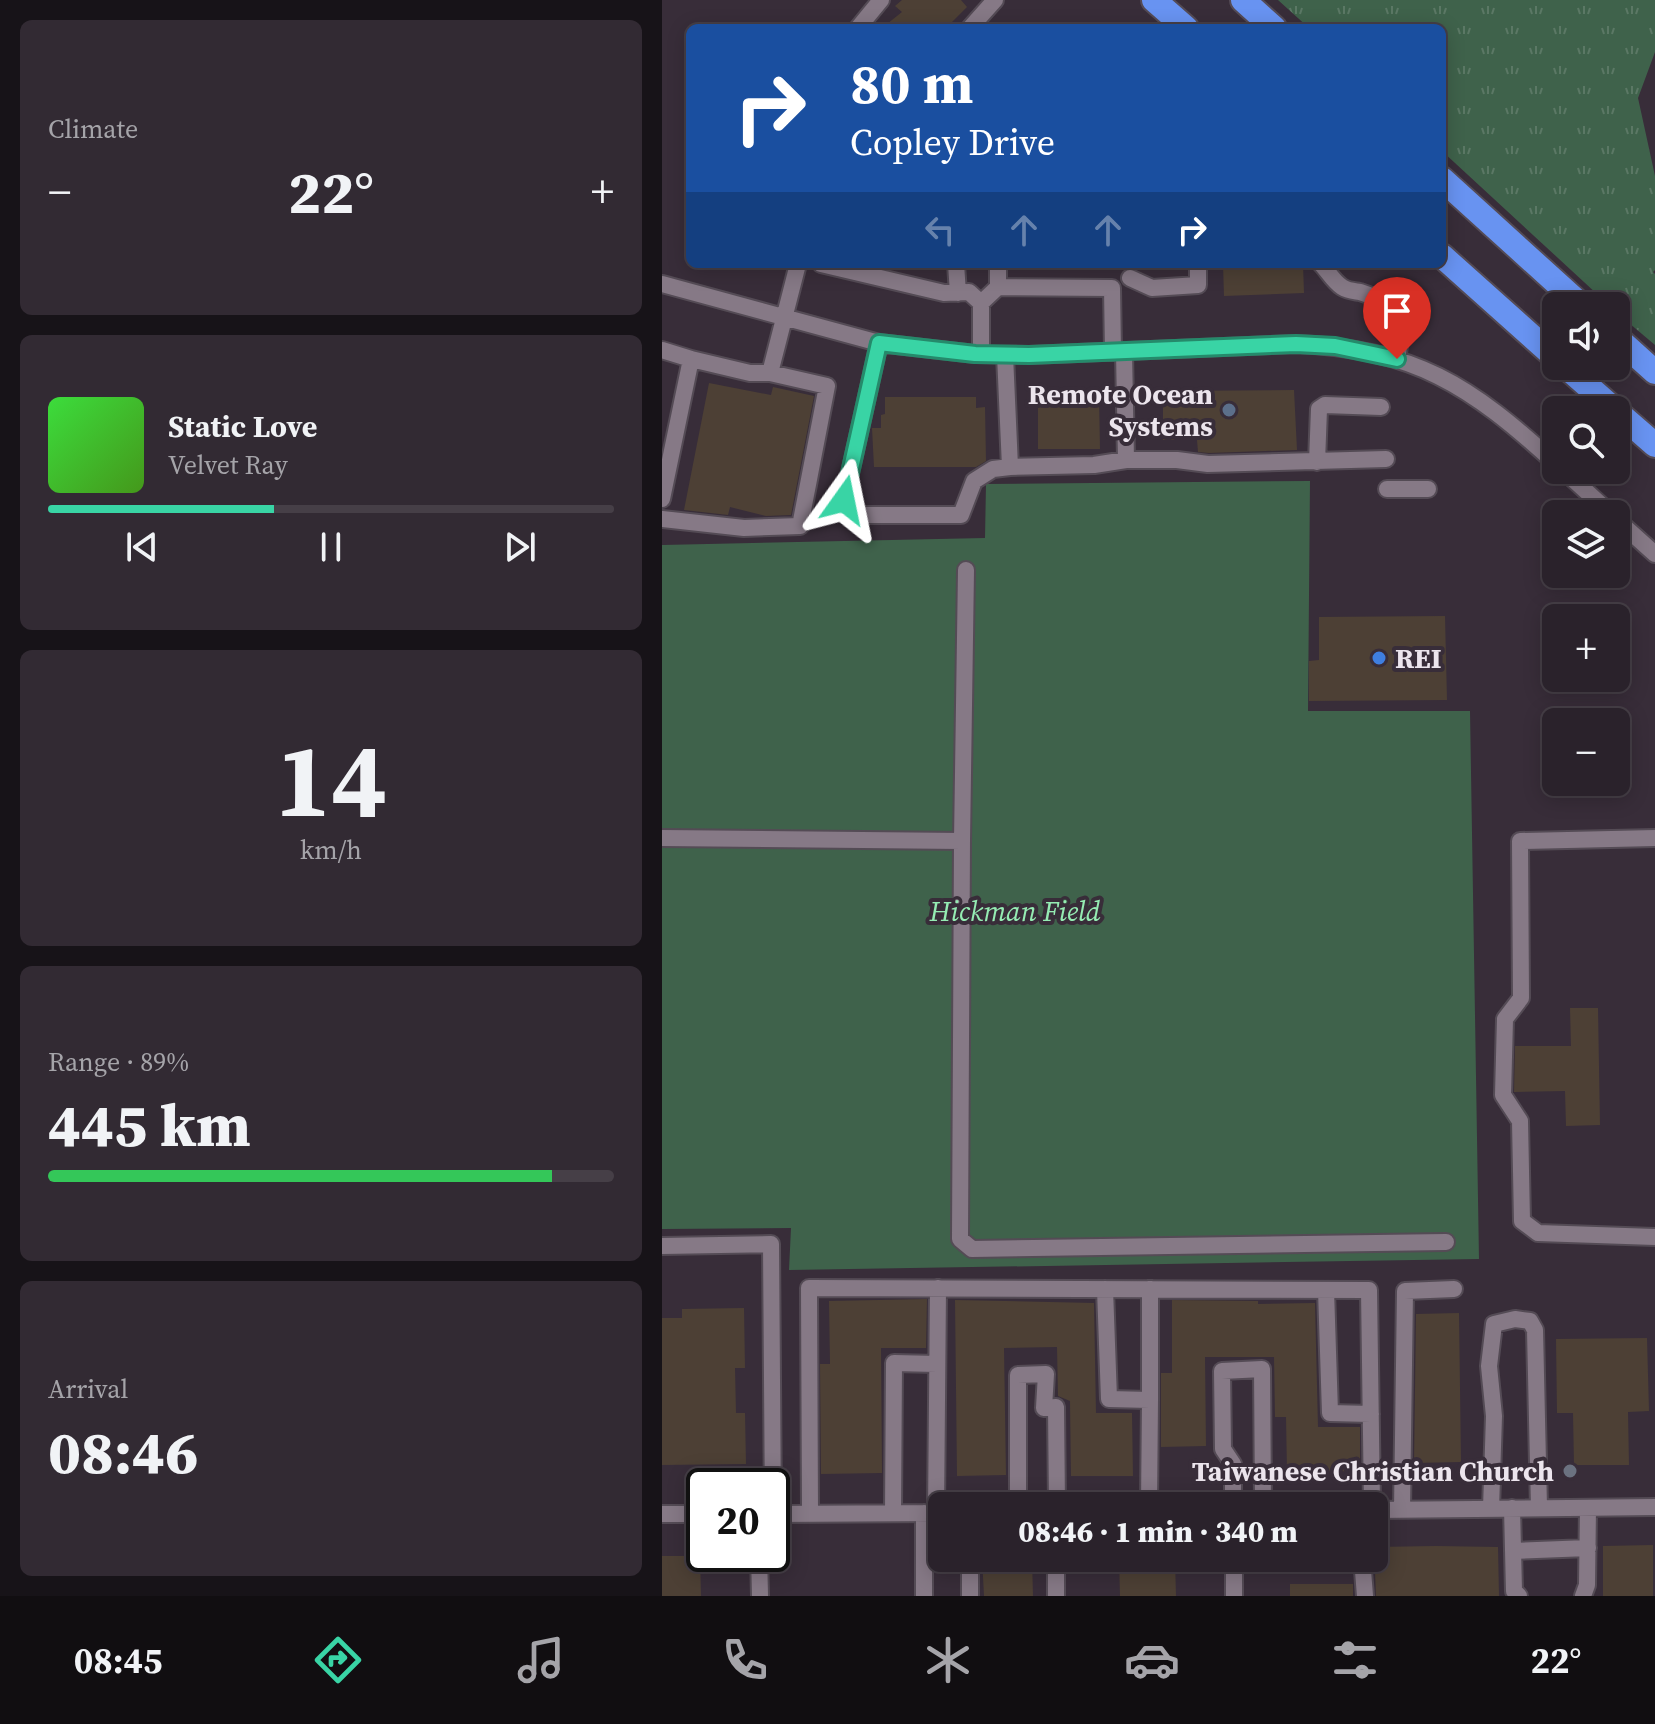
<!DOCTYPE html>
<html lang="en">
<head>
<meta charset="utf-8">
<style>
	body { margin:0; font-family:"Source Serif 4",serif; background:#322a33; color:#f1f3f6; height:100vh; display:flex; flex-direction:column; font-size:30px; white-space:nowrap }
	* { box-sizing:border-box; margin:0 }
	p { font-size:26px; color:#a5a4a9 }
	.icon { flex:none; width:44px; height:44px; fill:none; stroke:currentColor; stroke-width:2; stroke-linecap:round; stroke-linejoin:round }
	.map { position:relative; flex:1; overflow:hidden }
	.drawer { display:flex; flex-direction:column; gap:20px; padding:20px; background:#171318; width:662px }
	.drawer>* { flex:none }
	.banner { position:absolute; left:24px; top:24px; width:760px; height:244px; border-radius:12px; box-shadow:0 4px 20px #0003,0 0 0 2px #463f47; background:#1a4fa0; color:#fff; overflow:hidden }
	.buttons { position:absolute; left:880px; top:292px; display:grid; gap:16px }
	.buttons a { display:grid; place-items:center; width:88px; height:88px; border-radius:12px; background:#2a222b; box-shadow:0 4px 20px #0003,0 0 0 2px #463f47; font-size:40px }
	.speed { position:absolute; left:24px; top:1468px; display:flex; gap:16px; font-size:40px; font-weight:700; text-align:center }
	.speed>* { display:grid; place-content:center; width:104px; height:104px; border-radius:50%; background:#2a222b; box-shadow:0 4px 20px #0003,0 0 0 2px #463f47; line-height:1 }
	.speed .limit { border:4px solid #111; border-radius:12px; background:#fff; color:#111 }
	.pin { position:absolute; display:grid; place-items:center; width:68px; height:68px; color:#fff; margin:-82px -34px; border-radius:50% 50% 50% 0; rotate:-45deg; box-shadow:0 0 8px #0007 }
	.pin .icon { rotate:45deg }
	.me { position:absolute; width:88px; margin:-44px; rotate:12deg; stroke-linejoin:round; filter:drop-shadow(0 0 6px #0008) }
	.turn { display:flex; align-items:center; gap:28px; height:168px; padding:0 32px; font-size:36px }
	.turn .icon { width:104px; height:104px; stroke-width:2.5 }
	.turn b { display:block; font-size:56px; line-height:68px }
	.lanes { display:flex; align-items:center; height:76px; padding:0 32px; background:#0003; justify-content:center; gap:40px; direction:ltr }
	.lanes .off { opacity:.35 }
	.big { font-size:60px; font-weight:800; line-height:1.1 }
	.drawer .tile { flex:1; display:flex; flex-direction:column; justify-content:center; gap:12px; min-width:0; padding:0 28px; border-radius:12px; background:#322a33 }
	.drawer .dial { align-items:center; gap:0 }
	.dial b { font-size:104px; line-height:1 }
	.song { display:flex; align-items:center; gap:24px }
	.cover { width:96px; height:96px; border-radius:12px; background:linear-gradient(135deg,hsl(120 70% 55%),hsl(100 70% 35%)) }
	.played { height:8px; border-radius:4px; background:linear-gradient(90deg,#39d4a5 40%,#463f47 40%) }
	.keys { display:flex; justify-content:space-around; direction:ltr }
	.heat { display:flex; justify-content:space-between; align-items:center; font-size:44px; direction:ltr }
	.charge { height:12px; border-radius:6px; background:linear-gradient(90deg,#34c759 89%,#463f47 0) }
	.trip { position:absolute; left:266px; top:1492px; width:460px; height:80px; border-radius:12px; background:#2a222b; box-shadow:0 4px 20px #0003,0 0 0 2px #463f47; font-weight:800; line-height:80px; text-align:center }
	.menu { display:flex; height:128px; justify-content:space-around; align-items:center; background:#110e11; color:#a5a4a9 }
	.menu .icon { width:56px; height:56px }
	.menu .active { color:#39d4a5 }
	.menu b { font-size:36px; color:#f1f3f6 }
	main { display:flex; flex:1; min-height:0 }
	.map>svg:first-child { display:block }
	.grass { fill:url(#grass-tufts) }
	.park { fill:#3f624b }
	.building { fill:#4d4035 }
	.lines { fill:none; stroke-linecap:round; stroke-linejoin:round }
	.minor-casing { stroke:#544b55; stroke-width:20 }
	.highway-casing { stroke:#544b55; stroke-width:28 }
	.minor { stroke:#867986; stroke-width:16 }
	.highway { stroke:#6893f1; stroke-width:24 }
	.route-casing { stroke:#258a6b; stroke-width:20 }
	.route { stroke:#39d4a5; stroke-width:14 }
	.service-dot { fill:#5c6f8a; stroke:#382d39; stroke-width:3 }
	.shop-dot { fill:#3f7fe0; stroke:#382d39; stroke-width:3 }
	.worship-dot { fill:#6b7280; stroke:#382d39; stroke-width:3 }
	.labels { text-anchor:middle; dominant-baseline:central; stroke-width:8; stroke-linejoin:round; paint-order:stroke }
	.poi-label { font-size:28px; font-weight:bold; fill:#ece5ed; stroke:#382d39; text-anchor:end }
	.park-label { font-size:28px; font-style:italic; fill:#95ecb3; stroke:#382d39 }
</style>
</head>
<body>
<main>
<section class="drawer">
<div class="tile"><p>Climate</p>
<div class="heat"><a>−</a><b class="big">22°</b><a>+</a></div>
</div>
<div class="tile">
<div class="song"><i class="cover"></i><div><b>Static Love</b><p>Velvet Ray</p></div></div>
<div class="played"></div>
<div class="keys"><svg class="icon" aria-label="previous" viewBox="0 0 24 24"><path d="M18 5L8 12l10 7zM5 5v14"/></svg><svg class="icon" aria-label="pause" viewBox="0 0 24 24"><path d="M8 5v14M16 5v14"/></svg><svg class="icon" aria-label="next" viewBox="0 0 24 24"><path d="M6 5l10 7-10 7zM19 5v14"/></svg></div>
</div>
<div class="tile dial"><b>14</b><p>km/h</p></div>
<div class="tile"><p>Range · 89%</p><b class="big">445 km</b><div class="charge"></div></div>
<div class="tile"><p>Arrival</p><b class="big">08:46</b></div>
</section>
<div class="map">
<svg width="993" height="1596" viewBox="0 0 993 1596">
	<defs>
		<pattern id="grass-tufts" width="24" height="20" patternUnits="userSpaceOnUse" patternTransform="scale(2)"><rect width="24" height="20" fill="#3f624b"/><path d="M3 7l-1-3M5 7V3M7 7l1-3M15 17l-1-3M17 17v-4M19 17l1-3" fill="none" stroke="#5b7865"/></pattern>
	</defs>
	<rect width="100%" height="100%" fill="#382d39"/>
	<path class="grass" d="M 616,0 L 993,0 L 993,52 L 976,98 L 993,176 L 993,270 L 991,272 L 993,274 L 993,345 L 954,312 L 954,306 L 948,306 L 780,151 L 780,28 L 647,28 Z"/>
	<path class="park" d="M 648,481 L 646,711 L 808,711 L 817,1259 L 127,1270 L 129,1228 L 0,1229 L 0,545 L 323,538 L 324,484 Z"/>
	<path class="building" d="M 240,0 L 299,0 L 305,7 L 284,28 L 220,28 L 240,12 L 233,6 Z
		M 561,264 L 641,264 L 642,293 L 562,296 Z
		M 47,383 L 109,395 L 111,387 L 152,396 L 129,515 L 104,516 L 68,507 L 66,515 L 22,510 Z
		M 632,390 L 635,450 L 547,453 L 536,452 L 535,440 L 501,440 L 501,391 Z
		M 376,396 L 437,396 L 438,449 L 376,449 Z
		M 223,397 L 314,397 L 314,408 L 323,407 L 324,461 L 314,467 L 212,467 L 210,428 L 219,428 L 219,415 L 223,414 Z
		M 783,616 L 785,700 L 647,701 L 647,661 L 657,660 L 657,617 Z
		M 908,1008 L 936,1008 L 938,1125 L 904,1126 L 903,1091 L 852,1092 L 853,1046 L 909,1046 Z
		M 265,1299 L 264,1348 L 219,1348 L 220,1473 L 159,1474 L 158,1364 L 168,1364 L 167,1301 Z
		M 293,1300 L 432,1303 L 434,1413 L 470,1413 L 471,1476 L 409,1476 L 408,1401 L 396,1396 L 395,1347 L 342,1348 L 344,1475 L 295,1476 Z
		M 510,1300 L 596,1301 L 596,1304 L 653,1303 L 656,1427 L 698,1427 L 698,1471 L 625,1472 L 624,1417 L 613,1417 L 612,1357 L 543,1357 L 544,1446 L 499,1447 L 499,1373 L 510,1373 Z
		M 82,1308 L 83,1368 L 73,1368 L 74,1413 L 83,1413 L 84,1464 L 0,1465 L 0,1318 L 20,1318 L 20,1309 Z
		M 797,1313 L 799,1462 L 752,1463 L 754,1314 Z
		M 985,1338 L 987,1411 L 966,1412 L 967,1465 L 912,1465 L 911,1413 L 895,1413 L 894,1339 Z
		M 991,1545 L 991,1596 L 941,1596 L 941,1546 Z
		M 774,1546 L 836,1547 L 837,1596 L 714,1596 L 712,1547 Z
		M 0,1556 L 38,1556 L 39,1596 L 0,1596 Z
		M 320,1558 L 370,1558 L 371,1596 L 322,1596 Z
		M 457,1558 L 513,1558 L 514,1596 L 458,1596 Z
		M 628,1584 L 691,1584 L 691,1596 L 628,1596 Z"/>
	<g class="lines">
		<g class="minor-casing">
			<path id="minor" d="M 196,28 L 219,0
				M 308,28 L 333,0
				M 159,264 L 282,293 L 307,292 L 319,303
				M 294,264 L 296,293
				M 659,264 C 666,271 671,281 680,287 C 686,291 692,291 698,292 C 739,305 742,320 735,359
				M 468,278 L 490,288 L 536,285 L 536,264
				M 0,284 L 217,343 L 313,354 L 367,355 L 634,344 C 753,349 808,385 894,464
				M 336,287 L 450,288 L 451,352
				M 217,343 L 182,500 L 186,515 L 299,515 L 312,481 L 331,469 L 348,467 L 432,465 L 464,460 L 515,460 L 546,464 L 724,459
				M 0,350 L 29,359 L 0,499
				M 462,351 L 464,460
				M 319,354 L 319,303 L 336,287 L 336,264
				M 343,355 L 348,467
				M 29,359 L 88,373 L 108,373 L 136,264
				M 655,462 L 657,409 L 663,405 L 719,407
				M 901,470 L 949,514
				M 725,489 L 766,489
				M 0,519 L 82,528 L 138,526 L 165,386 L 108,373
				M 954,519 L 993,554
				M 0,838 L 300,841 L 298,1239 L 310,1249 L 784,1242
				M 993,838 L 858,841 L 859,998 L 843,1019 L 841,1095 L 858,1121 L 860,1221 L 876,1233 L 993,1237
				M 300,841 L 304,570
				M 0,1246 L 109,1244 L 111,1514
				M 443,1289 L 447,1399 L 488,1400 L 487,1506
				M 488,1289 L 488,1400
				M 664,1290 L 668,1413 L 709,1414
				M 356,1506 L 356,1375 L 384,1374 L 382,1408 L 394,1407 L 395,1506
				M 571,1506 L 571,1464 L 561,1449 L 560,1371 L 600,1369 L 601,1506
				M 850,1508 L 852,1591 L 857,1596
				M 829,1509 L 832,1416 L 827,1366 L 832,1324 L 853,1319 L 868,1321 L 873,1330 L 877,1508
				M 712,1510 L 993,1507
				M 740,1510 L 743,1291 L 792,1289
				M 148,1513 L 147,1288 L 707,1290 L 710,1506
				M 231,1513 L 232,1363 L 275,1364
				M 262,1513 L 262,1596
				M 274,1513 L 276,1288
				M 0,1514 L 42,1514
				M 110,1514 L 280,1513
				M 110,1551 L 115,1549 L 121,1513
				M 851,1551 L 926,1548
				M 97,1554 L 98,1596
				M 308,1558 L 308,1596
				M 572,1558 L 572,1596
				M 700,1558 L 703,1596
				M 394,1596 L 394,1558
				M 921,1596 L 925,1585 L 926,1508"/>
		</g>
		<g class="highway-casing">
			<path id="highway" d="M 492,0 L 524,28
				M 581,0 L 612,28
				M 780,179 L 920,306
				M 780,256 L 894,358
				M 954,337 L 993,372
				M 903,366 L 953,410
				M 954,411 L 993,445"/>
		</g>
		<use href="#minor" class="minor"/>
		<use href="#highway" class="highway"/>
	</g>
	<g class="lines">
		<g class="route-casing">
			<path id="route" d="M 182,500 L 217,343 L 313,354 L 367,355 L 634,344 L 673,346 L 735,359"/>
		</g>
		<use href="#route" class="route"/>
	</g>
	<circle class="service-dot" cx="567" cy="410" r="8"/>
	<circle class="shop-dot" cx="717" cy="658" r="8"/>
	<circle class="worship-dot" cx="908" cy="1471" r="8"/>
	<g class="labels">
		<g class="poi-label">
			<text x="551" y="394">Remote Ocean<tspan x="551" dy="32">Systems</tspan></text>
			<text x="733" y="658" text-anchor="start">REI</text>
			<text x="892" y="1471">Taiwanese Christian Church</text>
		</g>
		<g class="park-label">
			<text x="353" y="911">Hickman Field</text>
		</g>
	</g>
</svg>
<div class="buttons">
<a><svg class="icon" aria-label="sound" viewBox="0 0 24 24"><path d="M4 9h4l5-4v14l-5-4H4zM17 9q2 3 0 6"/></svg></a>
<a><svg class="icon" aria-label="search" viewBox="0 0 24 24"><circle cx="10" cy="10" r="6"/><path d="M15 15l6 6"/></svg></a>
<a><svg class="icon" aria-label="layers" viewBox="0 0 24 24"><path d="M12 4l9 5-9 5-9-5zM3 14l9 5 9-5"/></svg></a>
<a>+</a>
<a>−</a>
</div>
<div class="speed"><div class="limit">20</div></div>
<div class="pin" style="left:735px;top:359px;background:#d93025"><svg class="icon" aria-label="arrive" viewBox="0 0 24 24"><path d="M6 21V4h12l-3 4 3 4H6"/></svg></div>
<svg class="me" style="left:182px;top:500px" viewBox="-20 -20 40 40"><path d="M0-17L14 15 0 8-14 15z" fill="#39d4a5" stroke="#fff" stroke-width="4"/></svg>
<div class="trip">08:46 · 1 min · 340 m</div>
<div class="banner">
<div class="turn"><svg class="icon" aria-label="right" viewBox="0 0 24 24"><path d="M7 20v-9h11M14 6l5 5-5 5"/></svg><div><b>80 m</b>Copley Drive</div></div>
<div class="lanes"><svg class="icon off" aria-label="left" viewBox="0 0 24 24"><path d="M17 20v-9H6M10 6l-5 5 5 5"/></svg><svg class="icon off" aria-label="ahead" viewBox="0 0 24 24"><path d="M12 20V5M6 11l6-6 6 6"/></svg><svg class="icon off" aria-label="ahead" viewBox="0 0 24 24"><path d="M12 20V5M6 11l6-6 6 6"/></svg><svg class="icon" aria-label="right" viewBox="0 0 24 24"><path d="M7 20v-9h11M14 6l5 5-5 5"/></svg></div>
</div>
</div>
</main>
<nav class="menu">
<b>08:45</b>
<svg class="icon active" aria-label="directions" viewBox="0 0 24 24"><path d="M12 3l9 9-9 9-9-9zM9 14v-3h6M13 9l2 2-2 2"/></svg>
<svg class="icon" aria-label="music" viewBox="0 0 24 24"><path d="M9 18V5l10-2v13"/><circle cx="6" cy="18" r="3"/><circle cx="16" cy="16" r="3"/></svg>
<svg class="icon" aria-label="phone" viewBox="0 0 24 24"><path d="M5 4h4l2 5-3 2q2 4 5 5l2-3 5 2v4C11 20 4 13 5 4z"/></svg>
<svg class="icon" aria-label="climate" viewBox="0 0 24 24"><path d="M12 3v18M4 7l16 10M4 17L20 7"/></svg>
<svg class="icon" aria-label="car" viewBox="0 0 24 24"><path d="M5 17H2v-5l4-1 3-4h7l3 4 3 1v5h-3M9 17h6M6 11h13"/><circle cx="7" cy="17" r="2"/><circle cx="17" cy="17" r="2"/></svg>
<svg class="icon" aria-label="filters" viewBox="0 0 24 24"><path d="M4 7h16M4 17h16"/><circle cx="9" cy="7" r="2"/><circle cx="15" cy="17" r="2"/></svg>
<b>22°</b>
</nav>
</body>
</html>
